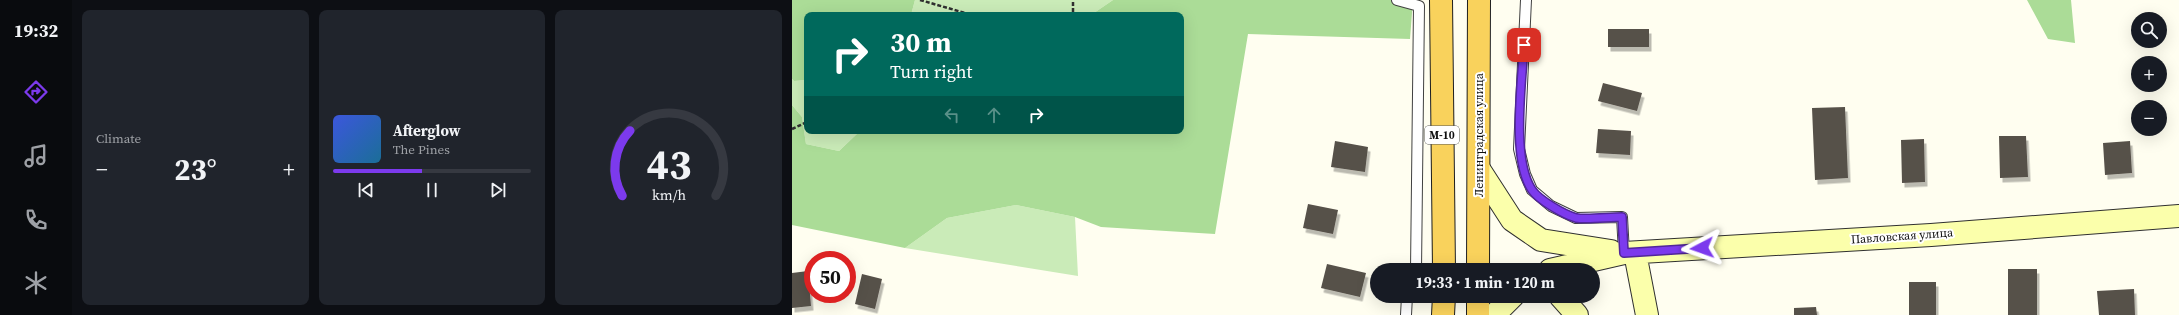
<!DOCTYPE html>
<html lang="en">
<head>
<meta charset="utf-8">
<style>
	body { margin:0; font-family:"Source Serif 4",serif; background:#20242c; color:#f1f3f6; height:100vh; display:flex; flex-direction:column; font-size:15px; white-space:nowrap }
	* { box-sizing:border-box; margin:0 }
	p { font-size:13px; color:#9ea1a6 }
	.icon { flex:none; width:22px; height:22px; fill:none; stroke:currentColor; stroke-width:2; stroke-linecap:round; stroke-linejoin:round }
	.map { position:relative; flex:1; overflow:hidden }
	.details { display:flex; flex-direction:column; gap:10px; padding:10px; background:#0d0f14; width:720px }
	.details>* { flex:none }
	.banner { position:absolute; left:12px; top:12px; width:380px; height:122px; border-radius:8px; box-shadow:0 4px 16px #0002; background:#00695c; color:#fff; overflow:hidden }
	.fabs { position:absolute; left:1339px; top:12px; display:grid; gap:8px }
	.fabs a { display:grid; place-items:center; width:36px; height:36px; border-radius:50%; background:#171b24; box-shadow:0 4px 16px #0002; font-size:20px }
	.speed { position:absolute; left:12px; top:251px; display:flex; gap:8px; font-size:20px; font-weight:700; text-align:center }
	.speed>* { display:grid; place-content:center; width:52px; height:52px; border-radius:50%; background:#171b24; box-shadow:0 4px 16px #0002; line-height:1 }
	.speed .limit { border:6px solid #d22; background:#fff; color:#111 }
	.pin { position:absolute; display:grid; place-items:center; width:34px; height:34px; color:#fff; margin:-17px; border-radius:8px; box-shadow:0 2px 6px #0006 }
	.me { position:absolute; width:44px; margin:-22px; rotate:266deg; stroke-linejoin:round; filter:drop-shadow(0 0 3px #0008) }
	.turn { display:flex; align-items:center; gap:14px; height:84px; padding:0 20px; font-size:18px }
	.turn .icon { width:52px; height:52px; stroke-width:2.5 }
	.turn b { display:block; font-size:28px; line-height:34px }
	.lanes { display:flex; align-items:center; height:38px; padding:0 20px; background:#0003; justify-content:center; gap:20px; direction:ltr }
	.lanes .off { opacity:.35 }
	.big { font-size:30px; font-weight:700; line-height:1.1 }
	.details .widget { flex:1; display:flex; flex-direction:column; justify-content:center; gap:6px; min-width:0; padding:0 14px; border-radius:8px; background:#20242c }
	.details .dial { align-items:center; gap:0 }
	.dial svg { height:104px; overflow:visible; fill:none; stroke:#363941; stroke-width:7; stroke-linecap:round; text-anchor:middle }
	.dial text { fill:#f1f3f6; stroke:none }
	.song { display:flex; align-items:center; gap:12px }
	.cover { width:48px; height:48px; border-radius:6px; background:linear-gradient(135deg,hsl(230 70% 55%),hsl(200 70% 35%)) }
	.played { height:4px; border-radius:2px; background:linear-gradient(90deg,#7c3aed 45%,#363941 45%) }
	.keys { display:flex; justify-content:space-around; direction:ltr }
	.heat { display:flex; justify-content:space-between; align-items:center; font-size:22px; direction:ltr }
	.details .tiles { flex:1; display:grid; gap:10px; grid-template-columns:repeat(3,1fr) }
	.trip { position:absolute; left:578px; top:263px; width:230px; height:40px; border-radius:20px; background:#171b24; box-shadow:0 4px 16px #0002; font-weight:700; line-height:40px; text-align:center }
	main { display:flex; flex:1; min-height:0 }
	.dock { display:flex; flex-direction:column; width:72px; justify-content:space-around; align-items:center; background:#090b0e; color:#9ea1a6 }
	.dock .icon { width:28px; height:28px }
	.dock .selected { color:#7c3aed }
	.dock b { font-size:18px; color:#f1f3f6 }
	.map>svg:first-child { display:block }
	.green { fill:#caebb8 }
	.forest { fill:#abdc97 }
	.building { fill:#57514a; filter:url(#shadow) }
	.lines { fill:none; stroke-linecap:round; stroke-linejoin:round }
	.service-casing { stroke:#414141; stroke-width:12 }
	.secondary-casing { stroke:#303030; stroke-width:24 }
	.trunk-casing { stroke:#1f1f1f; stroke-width:24 }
	.path { stroke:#303030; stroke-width:2.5; stroke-dasharray:4 2; stroke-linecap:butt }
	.service { stroke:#fff; stroke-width:10 }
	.secondary { stroke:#fbffab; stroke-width:22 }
	.trunk { stroke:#f9d25c; stroke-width:22 }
	.route-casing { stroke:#51269a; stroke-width:10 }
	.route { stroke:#7c3aed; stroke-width:7 }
	.labels { text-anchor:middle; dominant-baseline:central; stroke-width:4; stroke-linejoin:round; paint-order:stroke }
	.shield { fill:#fff; stroke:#565656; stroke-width:1 }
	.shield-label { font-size:11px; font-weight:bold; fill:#0e0e0e }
	.street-label { font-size:12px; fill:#0e0e0e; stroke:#fff }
</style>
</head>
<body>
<main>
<nav class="dock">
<b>19:32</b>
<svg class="icon selected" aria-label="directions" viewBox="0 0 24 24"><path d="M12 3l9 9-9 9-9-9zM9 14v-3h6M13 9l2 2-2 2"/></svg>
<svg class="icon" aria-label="music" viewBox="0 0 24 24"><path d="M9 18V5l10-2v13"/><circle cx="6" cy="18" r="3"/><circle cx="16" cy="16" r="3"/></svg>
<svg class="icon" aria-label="phone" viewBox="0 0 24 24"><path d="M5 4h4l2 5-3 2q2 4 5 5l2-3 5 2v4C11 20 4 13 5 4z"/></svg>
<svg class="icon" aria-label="climate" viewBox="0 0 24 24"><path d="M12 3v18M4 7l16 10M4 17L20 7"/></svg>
</nav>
<section class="details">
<div class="tiles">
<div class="widget"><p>Climate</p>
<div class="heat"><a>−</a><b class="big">23°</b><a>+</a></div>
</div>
<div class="widget">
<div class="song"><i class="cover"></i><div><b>Afterglow</b><p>The Pines</p></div></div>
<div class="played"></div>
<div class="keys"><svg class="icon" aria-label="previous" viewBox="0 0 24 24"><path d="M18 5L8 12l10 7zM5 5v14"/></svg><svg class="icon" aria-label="pause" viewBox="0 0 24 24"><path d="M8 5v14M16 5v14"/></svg><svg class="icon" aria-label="next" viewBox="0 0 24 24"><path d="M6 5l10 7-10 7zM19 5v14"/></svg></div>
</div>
<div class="widget dial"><svg viewBox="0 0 100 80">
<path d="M14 69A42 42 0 1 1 86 69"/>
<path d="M14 69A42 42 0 0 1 20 19" stroke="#7c3aed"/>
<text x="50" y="56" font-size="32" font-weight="700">43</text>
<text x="50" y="72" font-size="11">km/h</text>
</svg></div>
</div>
</section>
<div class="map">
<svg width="1387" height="315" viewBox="0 0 1387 315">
	<defs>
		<filter id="shadow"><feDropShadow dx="2.5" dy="4.5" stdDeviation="0" flood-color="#0004"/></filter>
	</defs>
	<rect width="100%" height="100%" fill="#fffef0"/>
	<path class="green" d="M 123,0 L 321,0 L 299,15 L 119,15 Z
		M 0,79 L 2,81 L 15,80 L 15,131 L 68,131 L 47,151 L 14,144 L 10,117 L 0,105 Z
		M 224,205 L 283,217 L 286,276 L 113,248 L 155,218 Z"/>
	<path class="forest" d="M 0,0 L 123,0 L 119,15 L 15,15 L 15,80 L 2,81 L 0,79 Z
		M 321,0 L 621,0 L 618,39 L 456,34 L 423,234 L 309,227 L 283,217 L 224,205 L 155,218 L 113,248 L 0,225 L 0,105 L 10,117 L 14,144 L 47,151 L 68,131 L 389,131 L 389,15 L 299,15 Z
		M 1235,0 L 1279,0 L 1283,43 L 1256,39 Z"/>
	<path class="building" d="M 816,29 L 857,29 L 857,47 L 816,47 Z
		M 811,83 L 850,93 L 845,111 L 806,101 Z
		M 1053,107 L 1056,178 L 1023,180 L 1020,108 Z
		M 806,129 L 839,131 L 838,155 L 804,153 Z
		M 1207,136 L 1234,136 L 1236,177 L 1208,178 Z
		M 1132,139 L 1133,182 L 1110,183 L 1109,140 Z
		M 543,141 L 576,147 L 573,172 L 539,167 Z
		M 1338,141 L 1340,173 L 1313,175 L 1311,143 Z
		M 516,204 L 546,210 L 541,234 L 511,228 Z
		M 535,264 L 574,273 L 568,297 L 529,288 Z
		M 1216,269 L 1245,269 L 1245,315 L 1216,315 Z
		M 16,271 L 19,306 L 0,308 L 0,273 Z
		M 70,274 L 90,279 L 83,309 L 63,304 Z
		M 1117,282 L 1144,282 L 1144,315 L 1117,315 Z
		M 1342,289 L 1343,315 L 1307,315 L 1305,291 Z
		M 1024,307 L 1025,315 L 1002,315 L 1002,308 Z"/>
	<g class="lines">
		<g class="service-casing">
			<path id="service" d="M 605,0 L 627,6 L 624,270
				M 734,0 L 727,149 L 733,174 L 740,190 L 759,206 L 784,218 L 830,217 L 832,253
				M 614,315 L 615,296"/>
		</g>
		<g class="secondary-casing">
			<path id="secondary" d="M 687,169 L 720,220 L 749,240 L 819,251
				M 843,253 L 855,315
				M 758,270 L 832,253 L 1139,235 L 1387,216
				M 768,296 L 785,315
				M 702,315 L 721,296"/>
		</g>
		<g class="trunk-casing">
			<path id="trunk" d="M 649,0 L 652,270
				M 686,270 L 687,0
				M 651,315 L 652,296
				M 686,315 L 686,296"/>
		</g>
		<path class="path" d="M 128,0 L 180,15
			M 252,15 L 281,13 L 281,0
			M 0,129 L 15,122"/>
		<use href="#service" class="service"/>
		<use href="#secondary" class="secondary"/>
		<use href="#trunk" class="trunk"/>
	</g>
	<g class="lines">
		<g class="route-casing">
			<path id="route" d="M 732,45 C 730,82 719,159 740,190 C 747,200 771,214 784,218 C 795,220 817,217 830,217 L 832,253 L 910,248"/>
		</g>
		<use href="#route" class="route"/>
	</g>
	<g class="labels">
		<rect class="shield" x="633" y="126" width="34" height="18" rx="3"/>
		<g class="shield-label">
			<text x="650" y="135">М-10</text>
		</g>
		<g class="street-label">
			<text transform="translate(687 135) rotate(-90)">Ленинградская улица</text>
			<text transform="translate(1110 236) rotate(-4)">Павловская улица</text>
		</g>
	</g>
</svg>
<div class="fabs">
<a><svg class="icon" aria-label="search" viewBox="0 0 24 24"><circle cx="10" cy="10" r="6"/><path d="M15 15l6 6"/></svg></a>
<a>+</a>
<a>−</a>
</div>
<div class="speed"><div class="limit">50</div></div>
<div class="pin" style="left:732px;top:45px;background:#d93025"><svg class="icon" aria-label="arrive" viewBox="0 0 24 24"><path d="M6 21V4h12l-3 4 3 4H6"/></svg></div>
<svg class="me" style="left:910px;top:248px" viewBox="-20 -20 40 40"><path d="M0-17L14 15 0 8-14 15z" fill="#7c3aed" stroke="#fff" stroke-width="4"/></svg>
<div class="trip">19:33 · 1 min · 120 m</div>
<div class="banner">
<div class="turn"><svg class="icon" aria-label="right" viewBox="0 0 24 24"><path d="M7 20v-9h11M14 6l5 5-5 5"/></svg><div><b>30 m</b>Turn right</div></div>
<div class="lanes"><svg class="icon off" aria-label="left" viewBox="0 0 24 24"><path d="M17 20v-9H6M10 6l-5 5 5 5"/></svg><svg class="icon off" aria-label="ahead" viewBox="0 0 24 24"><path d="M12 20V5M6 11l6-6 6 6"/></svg><svg class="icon" aria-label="right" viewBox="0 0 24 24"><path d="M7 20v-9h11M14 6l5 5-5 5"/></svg></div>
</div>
</div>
</main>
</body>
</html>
